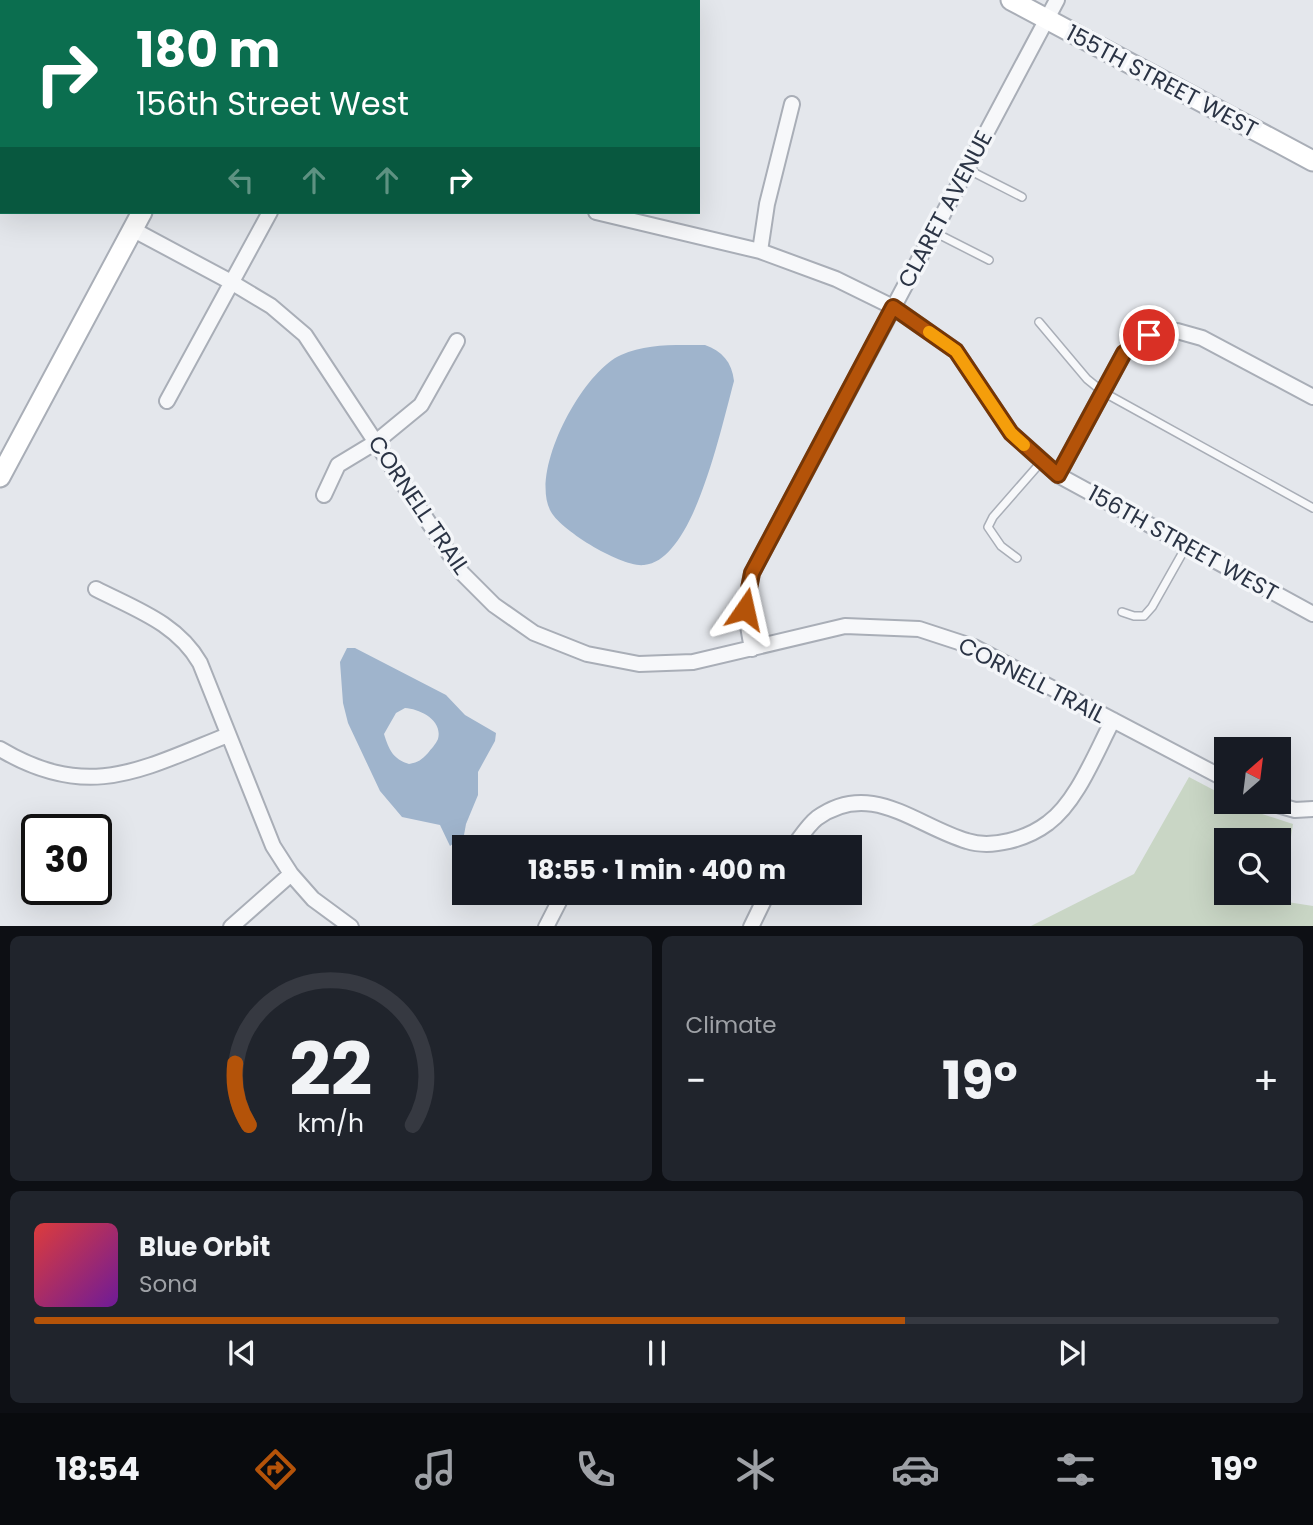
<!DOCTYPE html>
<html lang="en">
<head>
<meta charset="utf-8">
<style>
	body { margin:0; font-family:Poppins,sans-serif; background:#20242c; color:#f1f3f6; height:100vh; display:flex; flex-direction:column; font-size:26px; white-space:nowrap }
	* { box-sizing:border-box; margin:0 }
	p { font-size:23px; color:#9ea1a6 }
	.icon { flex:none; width:38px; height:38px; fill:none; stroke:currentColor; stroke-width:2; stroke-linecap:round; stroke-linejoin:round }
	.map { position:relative; height:926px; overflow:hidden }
	.sheet { display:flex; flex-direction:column; gap:10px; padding:10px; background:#0d0f14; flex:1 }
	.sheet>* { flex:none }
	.top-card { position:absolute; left:0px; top:0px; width:700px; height:214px; box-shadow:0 7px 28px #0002; background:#0b6e4f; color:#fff; overflow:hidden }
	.needle { width:46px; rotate:28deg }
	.controls { position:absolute; left:1214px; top:737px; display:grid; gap:14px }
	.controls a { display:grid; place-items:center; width:77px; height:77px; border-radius:0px; background:#171b24; box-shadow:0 7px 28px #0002; font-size:35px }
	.speed { position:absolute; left:21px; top:814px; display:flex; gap:14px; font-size:35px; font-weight:700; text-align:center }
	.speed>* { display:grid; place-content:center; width:91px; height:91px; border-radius:50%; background:#171b24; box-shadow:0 7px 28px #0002; line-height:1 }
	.speed .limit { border:4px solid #111; border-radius:10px; background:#fff; color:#111 }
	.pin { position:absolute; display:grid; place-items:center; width:60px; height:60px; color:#fff; margin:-30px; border:4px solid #fff; border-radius:50%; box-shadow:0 2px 7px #0007 }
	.me { position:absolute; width:77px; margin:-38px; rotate:11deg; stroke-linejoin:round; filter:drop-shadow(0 0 5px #0008) }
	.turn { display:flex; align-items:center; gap:24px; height:147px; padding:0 21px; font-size:32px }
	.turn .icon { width:91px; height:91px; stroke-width:2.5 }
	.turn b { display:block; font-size:49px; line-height:60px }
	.lanes { display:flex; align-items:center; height:66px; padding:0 21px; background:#0003; justify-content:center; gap:35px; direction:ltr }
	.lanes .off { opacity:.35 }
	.big { font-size:52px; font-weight:700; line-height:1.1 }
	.sheet .widget { flex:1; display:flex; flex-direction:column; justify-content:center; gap:10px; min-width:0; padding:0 24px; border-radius:10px; background:#20242c }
	.sheet .dial { align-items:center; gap:0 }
	.dial svg { height:182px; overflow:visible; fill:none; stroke:#363941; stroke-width:7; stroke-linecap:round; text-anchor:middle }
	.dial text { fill:#f1f3f6; stroke:none }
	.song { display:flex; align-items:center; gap:21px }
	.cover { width:84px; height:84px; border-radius:10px; background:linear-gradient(135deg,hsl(0 70% 55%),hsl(280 70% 35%)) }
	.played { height:7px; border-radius:4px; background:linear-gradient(90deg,#b45309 70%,#363941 70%) }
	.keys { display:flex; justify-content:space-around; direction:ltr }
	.heat { display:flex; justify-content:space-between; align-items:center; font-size:38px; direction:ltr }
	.sheet .tiles { flex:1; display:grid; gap:10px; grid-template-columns:1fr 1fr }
	.widget:last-child { grid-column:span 2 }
	.trip { position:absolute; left:452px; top:835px; width:410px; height:70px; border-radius:0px; background:#171b24; box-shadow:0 7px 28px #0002; font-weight:700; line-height:70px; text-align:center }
	.tab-bar { display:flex; height:112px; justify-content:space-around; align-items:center; background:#090b0e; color:#9ea1a6 }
	.tab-bar .icon { width:49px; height:49px }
	.tab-bar .active { color:#b45309 }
	.tab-bar b { font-size:32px; color:#f1f3f6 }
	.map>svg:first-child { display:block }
	.green { fill:#c9d6c5; fill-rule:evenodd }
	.water { fill:#9fb4cc; fill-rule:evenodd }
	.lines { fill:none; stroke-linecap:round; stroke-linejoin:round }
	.lane-casing { stroke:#a9aeb7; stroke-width:10 }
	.street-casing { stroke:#a9aeb7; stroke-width:18 }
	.secondary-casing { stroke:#a9aeb7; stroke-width:23 }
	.lane { stroke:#f7f8fa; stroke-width:7 }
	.street { stroke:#f7f8fa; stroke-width:14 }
	.secondary { stroke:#fff; stroke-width:19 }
	.route-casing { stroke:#753606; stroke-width:18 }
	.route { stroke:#b45309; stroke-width:12 }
	.slow { stroke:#f59e0b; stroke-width:12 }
	.labels { text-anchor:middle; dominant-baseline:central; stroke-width:7; stroke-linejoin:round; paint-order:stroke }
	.street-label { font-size:23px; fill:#2b3445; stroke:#f4f6f9 }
</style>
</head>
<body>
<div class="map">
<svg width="1313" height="927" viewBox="0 0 1313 927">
	<rect width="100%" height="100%" fill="#e4e7ec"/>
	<path class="green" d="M 1189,777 L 1227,797 L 1227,802 L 1236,802 L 1256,812 L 1293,824 L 1281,901 L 1313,906 L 1313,926 L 1031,926 L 1134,874 ZM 1227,840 L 1279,840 L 1279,892 L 1227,892 Z"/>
	<path class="water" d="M 705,345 C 722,351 732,362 734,381 C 722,426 702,515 671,549 C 664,557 655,564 644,565 C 623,568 559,530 550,510 C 530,470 582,372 621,355 C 647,343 677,345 705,345 Z
		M 347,648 L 355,648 L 446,695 L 465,715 L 496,733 L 495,741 L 478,772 L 478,795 L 466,824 L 464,835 L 450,846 L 440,825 L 402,817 L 380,791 L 348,723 L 343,703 L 340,662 ZM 405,708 C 420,709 443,720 438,739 C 436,744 431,749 428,753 C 421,760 419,762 409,764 C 393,759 389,750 384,734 L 396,713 Z"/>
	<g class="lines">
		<g class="lane-casing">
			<path id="lane" d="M 967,169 L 1022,197
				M 934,232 L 989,260
				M 1039,322 L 1087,379 L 1103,392 L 1313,508
				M 1017,558 L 1001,546 L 988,527 L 993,517 L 1042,461
				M 1122,612 L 1134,616 L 1144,616 L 1152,607 L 1187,545"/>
		</g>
		<g class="street-casing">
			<path id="street" d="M 592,0 L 595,2
				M 0,3 L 2,4
				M 596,212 L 760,251 L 836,279 L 893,307 L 956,351 L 1011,433 L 1058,475 L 1313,614
				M 132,229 L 231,282 L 271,306 L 305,335 L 462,573 L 494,605 L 534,633 L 587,654 L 639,664 L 693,662 L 845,626 L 919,629 L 974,647 L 1227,780
				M 760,251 L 767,204 L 792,104
				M 167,401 L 270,212
				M 1058,475 L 1124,353 L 1149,335 L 1177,331 L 1202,338 L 1313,397
				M 324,495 L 338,465 L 376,442 L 421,405 L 457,341
				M 96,589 C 135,609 177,623 200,663 L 273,846 L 291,874 L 313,899 L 351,927
				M 752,649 L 745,609 L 752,573 L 1057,0
				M 0,749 C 89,802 142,769 228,735
				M 1267,802 L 1295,810 L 1313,809
				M 793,847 C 800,838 808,825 817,818 C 871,779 916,826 967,841 C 992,849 1027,839 1048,823 C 1077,802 1096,752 1113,720
				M 231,927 L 291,874
				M 546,927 L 564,892
				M 751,927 L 768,892"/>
		</g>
		<g class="secondary-casing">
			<path id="secondary" d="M 1011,0 L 1313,161
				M 304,2 L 305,0
				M 0,477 L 142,212"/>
		</g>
		<use href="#lane" class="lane"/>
		<use href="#street" class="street"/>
		<use href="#secondary" class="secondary"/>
	</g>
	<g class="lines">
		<g class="route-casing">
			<path id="route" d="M 745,609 L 752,573 L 893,307 L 956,351 L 1011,433 L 1058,475 L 1124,353 L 1149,335"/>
		</g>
		<use href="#route" class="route"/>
		<path class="slow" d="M 929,332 L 956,351 L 1011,433 L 1024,445"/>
	</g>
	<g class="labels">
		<g class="street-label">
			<text transform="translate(1162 81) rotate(28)">155TH STREET WEST</text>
			<text transform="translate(945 209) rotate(-62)">CLARET AVENUE</text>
			<text transform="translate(419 505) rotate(56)">CORNELL TRAIL</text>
			<text transform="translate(1183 543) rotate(29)">156TH STREET WEST</text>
			<text transform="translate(1032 680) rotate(27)">CORNELL TRAIL</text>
		</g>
	</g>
</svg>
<div class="controls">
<a><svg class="needle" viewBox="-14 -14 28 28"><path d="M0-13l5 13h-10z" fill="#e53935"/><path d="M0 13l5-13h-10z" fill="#9ea1a6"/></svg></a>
<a><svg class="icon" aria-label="search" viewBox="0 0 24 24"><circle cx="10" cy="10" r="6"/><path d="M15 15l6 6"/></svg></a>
</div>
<div class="speed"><div class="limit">30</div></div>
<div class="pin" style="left:1149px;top:335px;background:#d93025"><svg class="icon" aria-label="arrive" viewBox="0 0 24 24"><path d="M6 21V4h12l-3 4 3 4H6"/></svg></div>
<svg class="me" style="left:745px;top:609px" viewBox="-20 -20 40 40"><path d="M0-17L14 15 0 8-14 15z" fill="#b45309" stroke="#fff" stroke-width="4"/></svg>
<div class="trip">18:55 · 1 min · 400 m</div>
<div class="top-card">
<div class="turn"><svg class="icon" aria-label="right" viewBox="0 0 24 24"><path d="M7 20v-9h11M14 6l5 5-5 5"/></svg><div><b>180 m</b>156th Street West</div></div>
<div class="lanes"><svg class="icon off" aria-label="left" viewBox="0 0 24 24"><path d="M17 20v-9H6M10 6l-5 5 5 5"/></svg><svg class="icon off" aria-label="ahead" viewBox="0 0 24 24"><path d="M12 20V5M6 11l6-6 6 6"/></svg><svg class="icon off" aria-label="ahead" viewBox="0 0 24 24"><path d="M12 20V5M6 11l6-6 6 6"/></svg><svg class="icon" aria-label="right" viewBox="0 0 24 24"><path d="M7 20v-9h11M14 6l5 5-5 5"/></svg></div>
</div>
</div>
<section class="sheet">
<div class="tiles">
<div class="widget dial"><svg viewBox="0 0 100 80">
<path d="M14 69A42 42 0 1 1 86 69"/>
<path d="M14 69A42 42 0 0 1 8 42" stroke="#b45309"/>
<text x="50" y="56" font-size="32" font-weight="700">22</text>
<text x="50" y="72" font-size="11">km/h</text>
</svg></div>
<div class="widget"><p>Climate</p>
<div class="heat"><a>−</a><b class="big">19°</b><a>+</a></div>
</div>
<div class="widget">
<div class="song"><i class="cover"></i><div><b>Blue Orbit</b><p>Sona</p></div></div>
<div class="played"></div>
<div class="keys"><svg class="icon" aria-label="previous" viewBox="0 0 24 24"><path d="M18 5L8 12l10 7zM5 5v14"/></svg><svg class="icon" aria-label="pause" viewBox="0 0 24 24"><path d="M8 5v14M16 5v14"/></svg><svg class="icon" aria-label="next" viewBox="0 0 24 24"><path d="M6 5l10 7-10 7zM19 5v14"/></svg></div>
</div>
</div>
</section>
<nav class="tab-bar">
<b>18:54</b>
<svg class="icon active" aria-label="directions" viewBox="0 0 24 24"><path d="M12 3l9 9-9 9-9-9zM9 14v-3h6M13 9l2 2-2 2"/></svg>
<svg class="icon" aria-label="music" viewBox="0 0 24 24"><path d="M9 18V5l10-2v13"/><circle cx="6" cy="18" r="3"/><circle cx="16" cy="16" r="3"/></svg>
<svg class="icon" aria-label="phone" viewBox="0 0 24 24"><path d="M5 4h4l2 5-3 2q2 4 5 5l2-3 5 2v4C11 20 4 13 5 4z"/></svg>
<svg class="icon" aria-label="climate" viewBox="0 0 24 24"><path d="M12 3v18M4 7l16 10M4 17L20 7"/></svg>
<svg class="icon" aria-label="car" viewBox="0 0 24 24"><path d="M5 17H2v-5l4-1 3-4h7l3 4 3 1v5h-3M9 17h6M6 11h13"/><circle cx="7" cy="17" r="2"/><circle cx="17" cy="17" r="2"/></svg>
<svg class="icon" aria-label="filters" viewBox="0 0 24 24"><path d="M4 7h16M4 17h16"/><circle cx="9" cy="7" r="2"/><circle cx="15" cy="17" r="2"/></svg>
<b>19°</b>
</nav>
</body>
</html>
